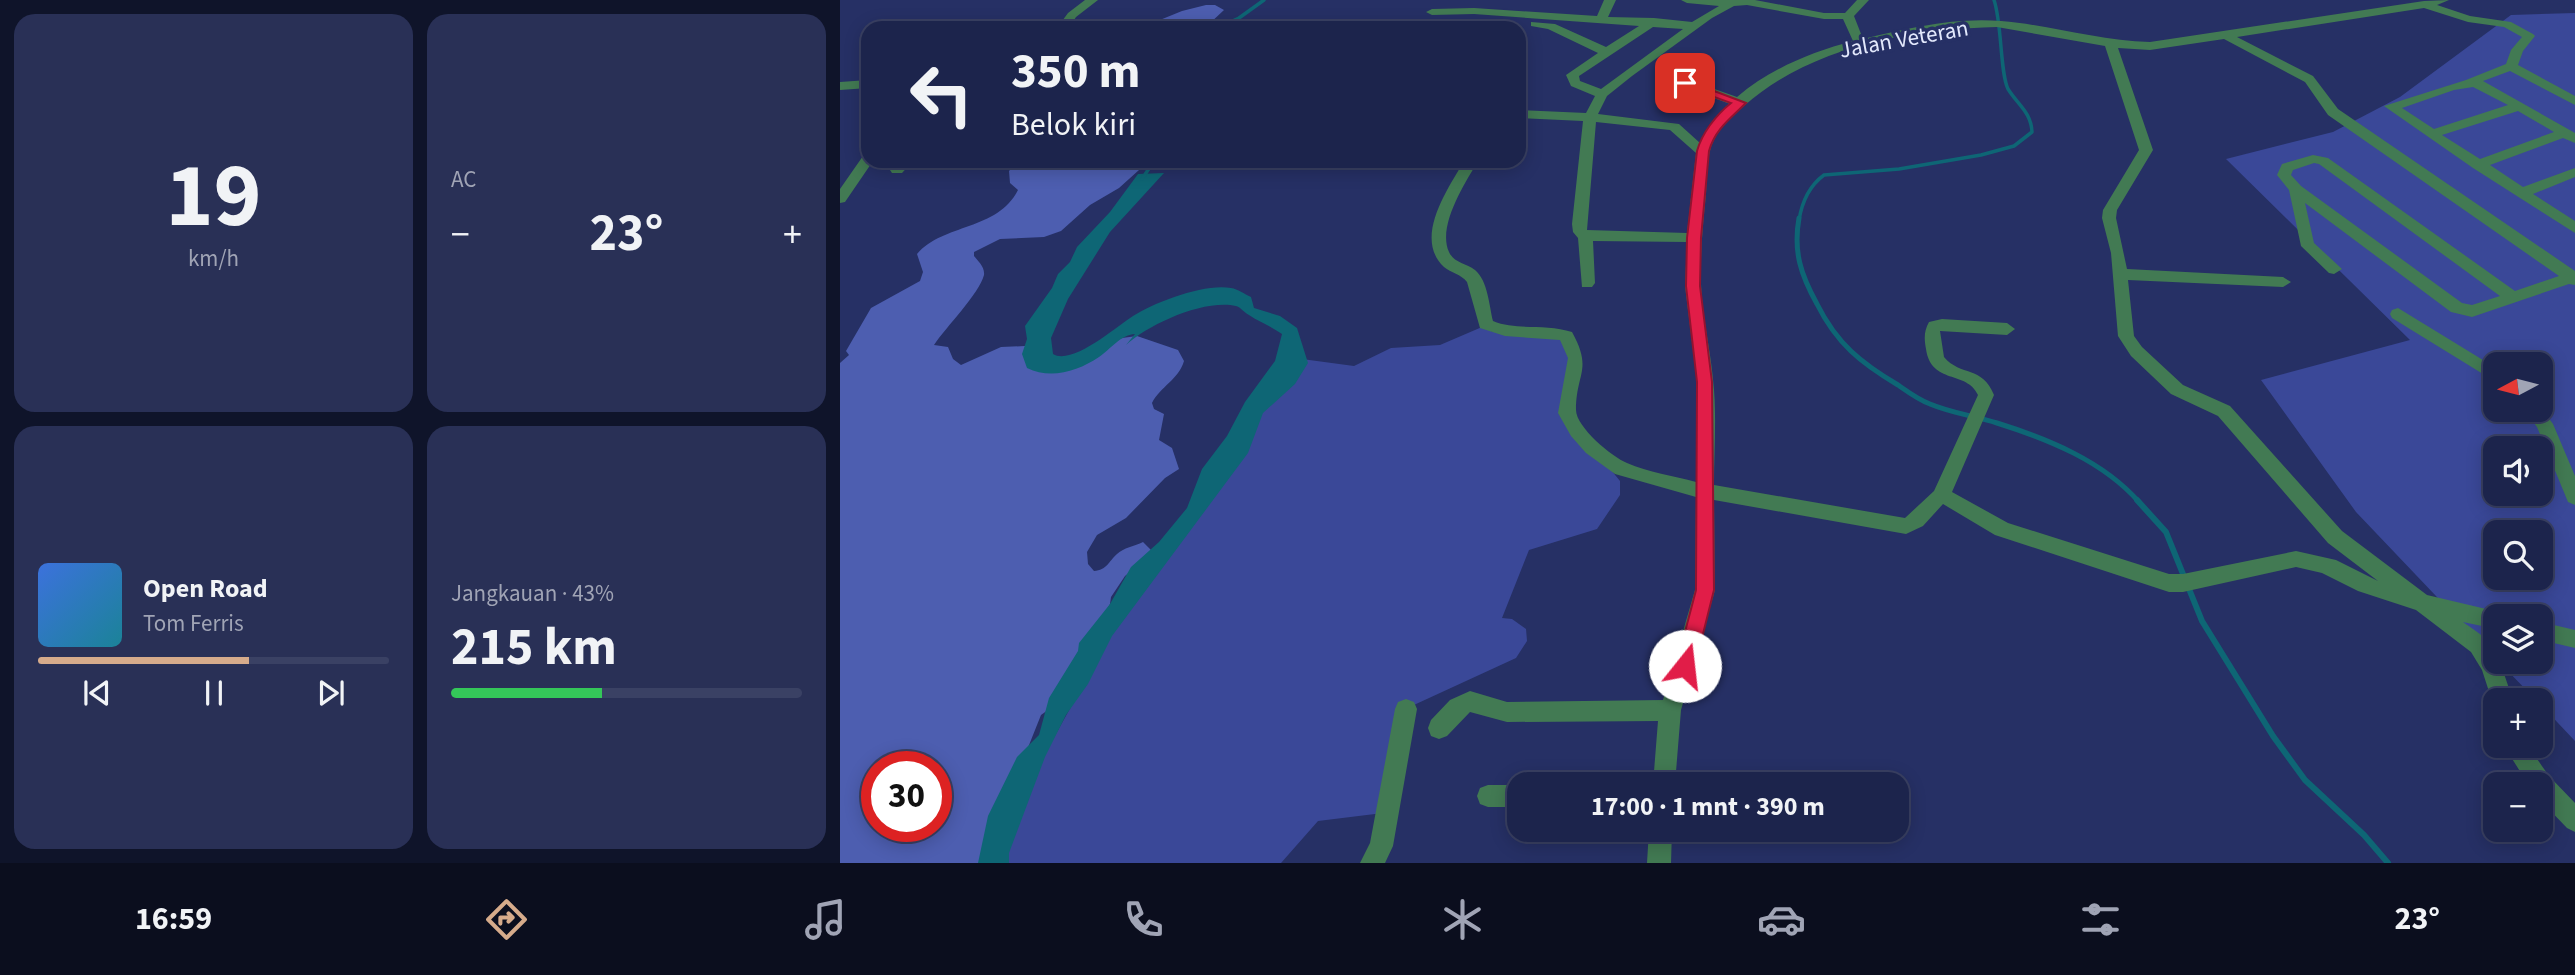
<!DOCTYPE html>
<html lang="id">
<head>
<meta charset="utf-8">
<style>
	body { margin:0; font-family:"Source Sans 3",sans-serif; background:#293056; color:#f1f3f6; height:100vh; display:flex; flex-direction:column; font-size:26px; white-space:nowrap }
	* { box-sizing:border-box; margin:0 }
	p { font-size:23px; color:#a0a4b5 }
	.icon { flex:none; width:38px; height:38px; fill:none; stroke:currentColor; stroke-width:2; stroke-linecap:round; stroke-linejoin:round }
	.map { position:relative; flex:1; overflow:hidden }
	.sheet { display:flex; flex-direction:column; gap:14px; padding:14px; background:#0f142a; width:840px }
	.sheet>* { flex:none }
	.banner { position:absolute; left:21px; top:21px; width:665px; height:147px; border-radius:21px; box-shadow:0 4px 18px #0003,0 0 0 2px #3a4164; background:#1c244c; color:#f1f3f6; overflow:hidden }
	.needle { width:46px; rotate:263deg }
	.buttons { position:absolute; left:1643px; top:352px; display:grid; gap:14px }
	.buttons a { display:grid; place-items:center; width:70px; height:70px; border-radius:14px; background:#1c244c; box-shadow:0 4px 18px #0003,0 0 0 2px #3a4164; font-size:35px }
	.speed { position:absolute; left:21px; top:751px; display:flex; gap:14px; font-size:35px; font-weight:700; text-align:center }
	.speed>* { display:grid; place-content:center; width:91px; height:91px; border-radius:50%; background:#1c244c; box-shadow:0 4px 18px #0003,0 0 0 2px #3a4164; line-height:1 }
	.speed .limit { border:10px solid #d22; background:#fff; color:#111 }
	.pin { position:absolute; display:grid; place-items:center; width:60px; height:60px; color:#fff; margin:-30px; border-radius:14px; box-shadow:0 4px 10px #0006 }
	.me { position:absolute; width:77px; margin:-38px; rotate:16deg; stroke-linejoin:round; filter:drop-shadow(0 0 5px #0008) }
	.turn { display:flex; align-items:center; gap:24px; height:147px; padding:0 35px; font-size:32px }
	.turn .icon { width:91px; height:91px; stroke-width:2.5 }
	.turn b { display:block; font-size:49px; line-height:60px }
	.big { font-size:52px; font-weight:700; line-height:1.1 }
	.sheet .card { flex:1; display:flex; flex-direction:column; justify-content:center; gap:10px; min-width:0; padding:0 24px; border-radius:21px; background:#293056 }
	.sheet .dial { align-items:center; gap:0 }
	.dial b { font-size:91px; line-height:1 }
	.song { display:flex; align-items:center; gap:21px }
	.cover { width:84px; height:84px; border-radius:10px; background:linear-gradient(135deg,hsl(220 70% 55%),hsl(190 70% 35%)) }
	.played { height:7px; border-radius:4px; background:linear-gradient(90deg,#d6ab8b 60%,#3a4164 60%) }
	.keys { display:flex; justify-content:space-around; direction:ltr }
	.heat { display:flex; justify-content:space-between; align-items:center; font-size:38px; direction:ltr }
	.charge { height:10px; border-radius:5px; background:linear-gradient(90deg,#34c759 43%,#3a4164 0) }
	.sheet .tiles { flex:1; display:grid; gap:14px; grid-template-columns:repeat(2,1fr) }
	.trip { position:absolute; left:667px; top:772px; width:402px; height:70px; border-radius:21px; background:#1c244c; box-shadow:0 4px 18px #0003,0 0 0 2px #3a4164; font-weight:700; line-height:70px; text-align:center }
	.dock { display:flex; height:112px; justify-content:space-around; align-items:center; background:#0b0e1e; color:#a0a4b5 }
	.dock .icon { width:49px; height:49px }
	.dock .current { color:#d6ab8b }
	.dock b { font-size:32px; color:#f1f3f6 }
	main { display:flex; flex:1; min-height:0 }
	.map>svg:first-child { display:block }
	.green { fill:#3a4898; fill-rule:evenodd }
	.forest { fill:#4d5eb0; fill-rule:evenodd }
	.water { fill:#0e6675 }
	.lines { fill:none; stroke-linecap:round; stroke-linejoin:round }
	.stream-far2 { stroke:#0e6675; stroke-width:3.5 }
	.stream-far1 { stroke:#0e6675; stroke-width:5 }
	.stream { stroke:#0e6675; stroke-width:6 }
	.minor { fill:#427a53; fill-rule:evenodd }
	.route { fill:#e11d48; stroke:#92132f; stroke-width:2 }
	.labels { text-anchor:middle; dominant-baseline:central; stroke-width:7; stroke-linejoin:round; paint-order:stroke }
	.street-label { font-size:23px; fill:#e2e8fc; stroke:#263065 }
</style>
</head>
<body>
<main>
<section class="sheet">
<div class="tiles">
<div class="card dial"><b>19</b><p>km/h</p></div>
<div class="card"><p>AC</p>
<div class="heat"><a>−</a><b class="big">23°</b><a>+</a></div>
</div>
<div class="card">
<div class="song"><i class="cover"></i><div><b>Open Road</b><p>Tom Ferris</p></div></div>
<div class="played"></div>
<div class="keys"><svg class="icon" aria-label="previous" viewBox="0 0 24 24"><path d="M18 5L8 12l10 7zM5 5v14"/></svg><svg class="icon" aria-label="pause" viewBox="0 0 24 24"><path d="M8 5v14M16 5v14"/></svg><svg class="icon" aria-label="next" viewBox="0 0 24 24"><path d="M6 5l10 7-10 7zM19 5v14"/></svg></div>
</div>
<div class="card"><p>Jangkauan · 43%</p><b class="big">215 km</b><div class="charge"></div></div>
</div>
</section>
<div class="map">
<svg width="1735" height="863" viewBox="0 0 1735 863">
	<rect width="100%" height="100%" fill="#263065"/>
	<path class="green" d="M 1735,13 L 1735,741 L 1701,705 L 1701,700 L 1696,700 L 1659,662 L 1701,662 L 1701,616 L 1656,616 L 1655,658 L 1516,512 L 1421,380 L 1570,340 L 1386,159 L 1493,132 L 1560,97 L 1671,15 ZM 1656,364 L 1701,364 L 1701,410 L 1656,410 ZM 1656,448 L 1701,448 L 1701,494 L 1656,494 ZM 1656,532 L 1701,532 L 1701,578 L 1656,578 Z
		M 642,327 L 653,332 L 708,330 L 731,346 L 724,412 L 780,481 L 780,495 L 757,529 L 689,550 L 662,618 L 672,619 L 686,629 L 687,641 L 676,658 L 563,710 L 543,813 L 478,821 L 441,863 L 167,863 L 167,853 L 203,757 L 271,635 L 421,413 L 462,359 L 514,366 L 551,348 L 600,345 Z"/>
	<path class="forest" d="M 366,5 L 375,5 L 384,10 L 368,25 L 360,28 L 274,28 L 310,24 L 342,11 Z
		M 187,161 L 309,161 L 279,188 L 250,205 L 221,231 L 204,237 L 160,239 L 134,252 L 134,256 C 138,261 145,267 144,275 C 139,294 106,327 94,345 L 108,347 L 113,359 L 121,365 L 161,347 L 185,346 L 206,370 L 282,338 L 297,336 L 338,350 L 344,361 C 339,379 320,387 312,403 L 314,409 L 324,414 L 319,440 L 332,448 L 339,469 L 325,478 L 286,518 L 257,535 L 247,552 L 248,564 L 254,571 C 267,570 268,562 277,554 C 283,548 295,546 303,542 L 312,551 L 310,556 L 285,576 L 271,597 L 270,604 L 212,707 L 201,715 L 142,863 L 0,863 L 0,363 L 9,355 L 6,351 L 31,308 L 80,281 L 83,272 L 77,254 C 104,223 157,231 178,190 L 170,183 L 169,171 L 177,163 ZM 37,766 L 96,766 L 96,826 L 37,826 Z"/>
	<path class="water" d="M 324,173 L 270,232 L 228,299 L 211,338 L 213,354 C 232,366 277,326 293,316 C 315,302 365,283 391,288 C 398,289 404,294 411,297 L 414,308 L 440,316 L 457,328 L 468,363 L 455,384 L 423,413 L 408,453 L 272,636 L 248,684 L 226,715 L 205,757 L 169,853 L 169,863 L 138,863 L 148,816 L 177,757 L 199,735 L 209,698 L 238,651 L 239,643 L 270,604 L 291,567 L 319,542 L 347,508 L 362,469 L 387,436 L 405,402 L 435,361 L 442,334 C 431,326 419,322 409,315 C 403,312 402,308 396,306 C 364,299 309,324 286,345 L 295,334 C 280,335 271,349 259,357 C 238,371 211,380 187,368 L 182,354 L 187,339 L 185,326 L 212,288 L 218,274 L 230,262 L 237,247 L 270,212 L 298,174 Z"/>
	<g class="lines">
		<path class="stream-far2" d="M 377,28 L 399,18 L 424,0
			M 302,179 L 314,161
			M 959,220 C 962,202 969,186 984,175 L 1059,169 L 1141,155 L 1174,146 L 1192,132 C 1191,112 1178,105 1168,89 C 1160,73 1162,23 1154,0"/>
		<path class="stream-far1" d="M 959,218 C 953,252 961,275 977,304 C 997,344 1021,363 1058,385 C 1068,392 1079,400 1090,404 C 1111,413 1135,416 1157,423 C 1208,439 1263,461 1299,502"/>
		<path class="stream" d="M 1297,500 L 1326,532 L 1362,621 L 1433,736 L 1465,780 L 1524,835 L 1548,863"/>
		<path class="minor" d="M 245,0 L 258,0 L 236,17 L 229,28 L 217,28 L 228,13 Z
			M 764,0 L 776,0 L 768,17 L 814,18 L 852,22 L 879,6 L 847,3 L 841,0 L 915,0 L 984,13 L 1005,13 L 1017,0 L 1029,0 L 1014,16 L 1023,39 C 1067,28 1116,17 1161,21 C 1211,25 1259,41 1310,42 L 1584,1 L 1609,0 L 1597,5 L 1630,16 L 1671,22 L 1693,34 L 1695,36 L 1683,51 L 1678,65 L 1735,96 L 1735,105 L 1670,71 L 1643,81 L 1735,133 L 1735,143 L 1723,138 L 1650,165 L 1683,187 L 1735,168 L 1735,177 L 1693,194 L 1735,221 L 1735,233 L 1633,168 L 1544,106 L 1626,80 L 1666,64 L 1671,50 L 1682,37 L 1664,27 L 1628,22 L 1584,8 L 1397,37 L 1473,76 L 1498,109 L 1735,271 L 1735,285 L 1729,284 L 1632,317 L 1611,312 L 1465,203 L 1474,243 L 1502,269 L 1494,274 L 1489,273 L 1461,246 L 1449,190 L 1437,175 L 1442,164 L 1473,155 L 1488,158 L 1675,291 L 1719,276 L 1488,115 L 1465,82 L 1384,39 L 1310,50 L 1278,48 L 1313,150 L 1277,210 L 1276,218 L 1287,269 L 1443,277 L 1451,282 L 1443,287 L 1288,280 L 1294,336 L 1302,347 L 1343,385 L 1390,406 L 1502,531 L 1587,595 L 1663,613 L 1664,616 L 1656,616 L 1656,629 L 1623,622 C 1637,632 1656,642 1656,662 L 1660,662 L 1673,700 L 1656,700 L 1654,707 L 1642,670 L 1631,652 L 1576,610 L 1518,591 L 1482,573 L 1456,567 L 1343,592 L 1329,592 L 1155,535 L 1103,504 L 1083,526 L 1066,534 L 874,500 L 875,590 L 841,710 L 835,784 L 813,784 L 818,721 L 667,722 L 630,712 L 607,736 L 599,739 L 591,736 L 588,728 L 591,720 L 610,700 L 630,691 L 667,702 L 823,700 L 855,590 L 856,497 L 775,474 L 746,453 L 731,436 L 718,413 L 728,358 L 720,340 L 665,336 L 640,328 L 627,282 C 621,274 611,273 604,267 C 573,238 608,189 624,161 L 638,161 C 625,183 597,226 609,252 C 614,263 626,263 635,270 C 648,281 649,305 653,321 C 676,331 706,323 732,332 C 753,370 736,373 736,410 C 736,427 772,457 787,463 C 808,472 834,476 856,482 L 857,382 L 845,286 L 847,242 L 753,241 L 755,283 L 752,287 L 742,287 L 738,238 L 733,232 L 732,224 L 743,121 L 679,118 L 679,110 L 746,113 L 755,96 L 731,86 L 726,75 L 758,53 L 708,29 L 691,26 L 691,22 L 715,24 L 766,47 L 799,26 L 634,14 L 592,15 L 586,12 L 592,9 L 634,8 L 757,16 ZM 907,5 L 984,19 L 1003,19 L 1013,41 C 971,52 930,69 897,97 L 849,80 L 841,80 L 841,86 L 890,104 L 874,119 L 860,143 L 839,124 L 758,114 L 767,96 L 792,76 L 872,18 L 894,6 ZM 813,27 L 843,29 L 761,89 L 740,81 L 739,76 ZM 1157,27 L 1265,46 L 1299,150 L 1263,210 L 1262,218 L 1271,253 L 1278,336 L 1291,356 L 1331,394 L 1378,416 L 1488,543 L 1538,581 L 1496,560 L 1456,551 L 1343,574 L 1329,574 L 1168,523 L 1112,492 L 1154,395 C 1142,365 1121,377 1104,357 L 1100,331 L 1167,335 L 1175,329 L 1167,323 L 1102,319 L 1089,322 C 1084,331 1084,338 1086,349 C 1091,385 1127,370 1138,395 L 1094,491 L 1065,518 L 874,485 C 874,450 877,414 873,379 C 870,347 862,315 861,284 C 860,254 863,224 866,194 C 867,180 866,165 870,151 C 875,131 890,118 904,106 C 970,47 1070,29 1157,27 ZM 1633,87 L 1668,105 L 1594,129 L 1562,108 L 1614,90 ZM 1678,111 L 1714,132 L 1640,159 L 1602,135 ZM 756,122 L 830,130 L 856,153 L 847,233 L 747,230 ZM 1474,163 L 1479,164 L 1660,296 L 1632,305 L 1622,303 L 1461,186 L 1451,175 L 1453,170 Z
			M 28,80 L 28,88 L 0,90 L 0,82 Z
			M 28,155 L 28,161 L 33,161 L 5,202 L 0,203 L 0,189 L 23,156 Z
			M 58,161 L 73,161 L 62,173 L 52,173 L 50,170 Z
			M 1558,308 L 1656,368 L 1656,382 L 1552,318 L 1550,314 L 1552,310 Z
			M 1701,408 L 1713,424 L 1735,476 L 1735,505 L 1728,502 L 1697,427 L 1684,410 Z
			M 1701,622 L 1735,630 L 1735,648 L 1701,640 Z
			M 566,699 L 574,702 L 577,709 L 553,846 L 545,863 L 520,863 L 530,843 L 555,709 L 558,702 Z
			M 1664,746 L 1688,746 L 1709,776 L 1735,803 L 1735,832 L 1727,828 L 1701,801 L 1701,784 L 1688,784 Z
			M 648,785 L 679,785 L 679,807 L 648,807 L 640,804 L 637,796 L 640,788 Z
			M 809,830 L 832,830 L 831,863 L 807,863 Z"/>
	</g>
	<path class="route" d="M 845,80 L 906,103 C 891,118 875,129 869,151 L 861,238 L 860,286 L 872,382 L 874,590 L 855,666 L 852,672 L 845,675 L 839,672 L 836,666 L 856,590 L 857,382 L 846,286 L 847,238 L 857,151 C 862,133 876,115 891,103 L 841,85 L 841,81 Z"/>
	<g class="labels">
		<g class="street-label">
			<text transform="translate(1064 39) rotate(-10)">Jalan Veteran</text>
		</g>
	</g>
</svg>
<div class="buttons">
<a><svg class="needle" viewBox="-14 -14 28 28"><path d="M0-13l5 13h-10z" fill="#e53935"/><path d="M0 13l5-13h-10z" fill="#a0a4b5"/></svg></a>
<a><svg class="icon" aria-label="sound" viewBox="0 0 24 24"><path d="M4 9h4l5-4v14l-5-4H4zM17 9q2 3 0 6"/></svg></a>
<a><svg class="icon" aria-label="search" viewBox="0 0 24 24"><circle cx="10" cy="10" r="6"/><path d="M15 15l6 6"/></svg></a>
<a><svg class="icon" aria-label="layers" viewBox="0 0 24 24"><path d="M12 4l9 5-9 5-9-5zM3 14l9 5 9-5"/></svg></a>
<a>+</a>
<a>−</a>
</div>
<div class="speed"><div class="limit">30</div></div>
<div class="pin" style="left:845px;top:83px;background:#d93025"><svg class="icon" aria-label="arrive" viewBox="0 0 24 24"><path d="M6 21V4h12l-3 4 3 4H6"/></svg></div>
<svg class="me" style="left:845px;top:666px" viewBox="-20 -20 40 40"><circle r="19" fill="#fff"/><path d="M0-13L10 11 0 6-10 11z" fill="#e11d48"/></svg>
<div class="trip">17:00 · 1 mnt · 390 m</div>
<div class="banner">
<div class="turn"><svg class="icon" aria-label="left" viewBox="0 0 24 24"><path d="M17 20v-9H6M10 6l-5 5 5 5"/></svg><div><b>350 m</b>Belok kiri</div></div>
</div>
</div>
</main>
<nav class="dock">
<b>16:59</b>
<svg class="icon current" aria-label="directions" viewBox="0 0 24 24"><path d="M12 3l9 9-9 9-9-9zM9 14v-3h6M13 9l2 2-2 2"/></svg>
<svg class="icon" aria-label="music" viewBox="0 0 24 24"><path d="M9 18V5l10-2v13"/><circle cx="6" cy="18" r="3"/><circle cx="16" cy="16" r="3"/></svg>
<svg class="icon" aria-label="phone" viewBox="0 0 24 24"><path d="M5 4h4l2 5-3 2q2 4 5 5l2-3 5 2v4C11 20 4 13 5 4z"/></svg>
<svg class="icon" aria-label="climate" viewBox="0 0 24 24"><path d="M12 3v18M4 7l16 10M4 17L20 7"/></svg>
<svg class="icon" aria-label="car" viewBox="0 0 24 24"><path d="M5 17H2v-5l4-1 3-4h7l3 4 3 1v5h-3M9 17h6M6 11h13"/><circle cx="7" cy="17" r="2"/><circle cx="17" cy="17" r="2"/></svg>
<svg class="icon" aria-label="filters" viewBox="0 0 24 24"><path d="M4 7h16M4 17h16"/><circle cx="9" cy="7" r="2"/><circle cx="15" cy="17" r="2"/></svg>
<b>23°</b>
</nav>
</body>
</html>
